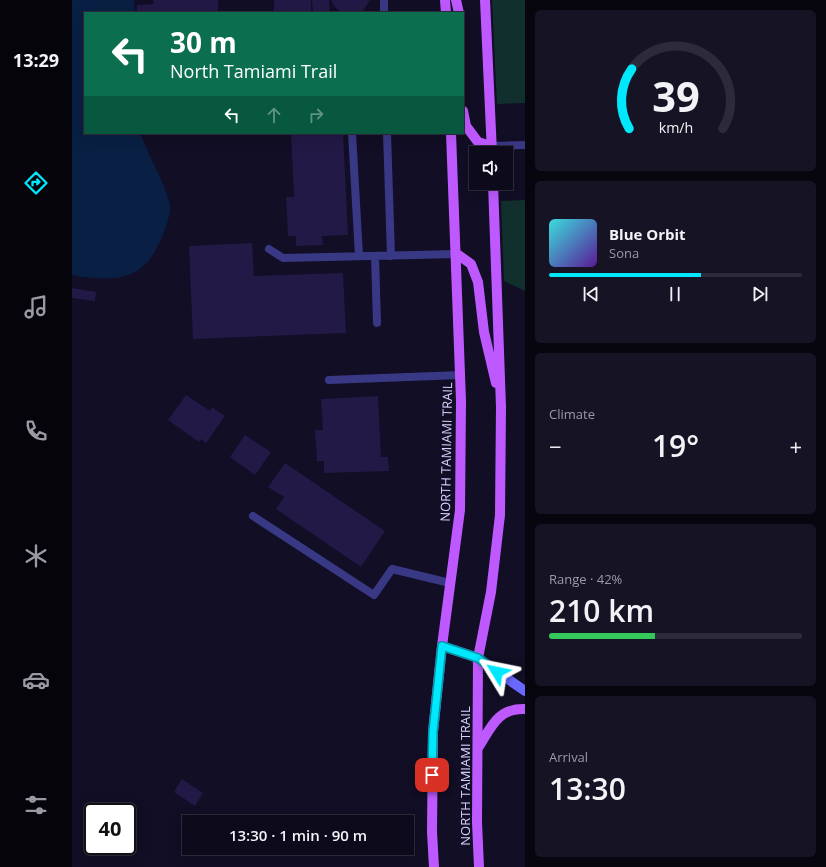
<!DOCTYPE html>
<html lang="en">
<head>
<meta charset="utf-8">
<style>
	body { margin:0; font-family:"Open Sans",sans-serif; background:#161325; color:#f1f3f6; height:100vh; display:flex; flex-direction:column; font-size:15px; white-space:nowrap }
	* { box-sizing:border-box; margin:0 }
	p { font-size:13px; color:#9a9aa3 }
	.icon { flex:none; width:22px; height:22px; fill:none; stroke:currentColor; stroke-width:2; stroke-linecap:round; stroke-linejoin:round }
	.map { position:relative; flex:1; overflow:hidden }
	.side { display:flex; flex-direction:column; gap:10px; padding:10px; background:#07060f; width:301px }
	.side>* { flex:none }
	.hud { position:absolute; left:12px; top:12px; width:380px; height:122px; border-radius:0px; box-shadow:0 4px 16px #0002,0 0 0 1px #2d2b3b; background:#0b6e4f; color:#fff; overflow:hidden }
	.controls { position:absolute; left:397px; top:146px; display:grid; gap:8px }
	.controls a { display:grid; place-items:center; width:44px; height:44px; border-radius:0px; background:#0d0a1c; box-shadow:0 4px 16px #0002,0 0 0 1px #2d2b3b; font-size:20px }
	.speed { position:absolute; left:12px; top:803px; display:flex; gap:8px; font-size:20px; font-weight:700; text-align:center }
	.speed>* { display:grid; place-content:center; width:52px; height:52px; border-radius:50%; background:#0d0a1c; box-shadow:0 4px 16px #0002,0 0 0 1px #2d2b3b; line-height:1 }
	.speed .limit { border:2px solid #111; border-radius:6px; background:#fff; color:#111 }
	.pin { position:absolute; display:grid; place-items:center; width:34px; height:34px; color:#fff; margin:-17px; border-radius:8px; box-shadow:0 2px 6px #0006 }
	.me { position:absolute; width:44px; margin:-22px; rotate:305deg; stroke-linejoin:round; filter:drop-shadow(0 0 3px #0008) }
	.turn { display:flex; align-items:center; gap:14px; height:84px; padding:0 20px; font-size:18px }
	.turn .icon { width:52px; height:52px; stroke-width:2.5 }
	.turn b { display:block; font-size:28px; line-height:34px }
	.lanes { display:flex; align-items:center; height:38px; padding:0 20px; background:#0003; justify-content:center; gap:20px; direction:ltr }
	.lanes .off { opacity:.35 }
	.big { font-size:30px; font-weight:600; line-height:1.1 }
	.side .tile { flex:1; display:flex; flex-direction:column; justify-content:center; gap:6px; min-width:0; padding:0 14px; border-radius:6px; background:#161325 }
	.side .dial { align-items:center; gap:0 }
	.dial svg { height:104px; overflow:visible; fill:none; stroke:#2d2b3b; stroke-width:7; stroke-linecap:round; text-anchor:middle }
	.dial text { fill:#f1f3f6; stroke:none }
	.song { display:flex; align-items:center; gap:12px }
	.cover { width:48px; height:48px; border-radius:6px; background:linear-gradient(135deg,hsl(180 70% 55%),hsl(270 70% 35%)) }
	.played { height:4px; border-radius:2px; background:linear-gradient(90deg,#00e8fd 60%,#2d2b3b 60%) }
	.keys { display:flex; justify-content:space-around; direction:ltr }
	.heat { display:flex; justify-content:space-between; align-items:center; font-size:22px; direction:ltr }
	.charge { height:6px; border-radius:3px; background:linear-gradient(90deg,#34c759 42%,#2d2b3b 0) }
	.trip { position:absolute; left:110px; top:815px; width:232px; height:40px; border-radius:0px; background:#0d0a1c; box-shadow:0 4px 16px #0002,0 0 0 1px #2d2b3b; font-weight:600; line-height:40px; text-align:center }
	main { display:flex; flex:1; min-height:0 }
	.dock { display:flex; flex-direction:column; width:72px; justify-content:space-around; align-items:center; background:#05040b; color:#9a9aa3 }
	.dock .icon { width:28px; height:28px }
	.dock .active { color:#00e8fd }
	.dock b { font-size:18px; color:#f1f3f6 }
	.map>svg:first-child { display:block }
	.green { fill:#112f2d }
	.water { fill:#091f43 }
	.building { fill:#221946 }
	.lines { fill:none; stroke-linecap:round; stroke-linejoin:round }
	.lane { stroke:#393885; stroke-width:8 }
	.secondary { stroke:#6a69ff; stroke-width:10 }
	.primary { stroke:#be59ff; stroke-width:10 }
	.route-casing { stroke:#0097a4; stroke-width:10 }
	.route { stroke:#00e8fd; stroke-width:7 }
	.labels { text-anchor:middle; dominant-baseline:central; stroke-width:4; stroke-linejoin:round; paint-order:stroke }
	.street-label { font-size:13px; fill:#d6d2ff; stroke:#110e25 }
</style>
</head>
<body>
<main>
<nav class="dock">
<b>13:29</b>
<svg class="icon active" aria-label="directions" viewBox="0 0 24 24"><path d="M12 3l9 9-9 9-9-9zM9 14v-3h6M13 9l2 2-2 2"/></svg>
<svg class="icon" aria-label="music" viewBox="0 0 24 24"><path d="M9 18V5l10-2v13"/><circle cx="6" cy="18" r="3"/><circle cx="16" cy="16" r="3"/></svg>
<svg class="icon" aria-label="phone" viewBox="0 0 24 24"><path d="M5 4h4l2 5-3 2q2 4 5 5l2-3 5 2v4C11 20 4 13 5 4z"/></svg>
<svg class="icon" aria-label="climate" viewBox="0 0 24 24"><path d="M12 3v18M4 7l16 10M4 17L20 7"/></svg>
<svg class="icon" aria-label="car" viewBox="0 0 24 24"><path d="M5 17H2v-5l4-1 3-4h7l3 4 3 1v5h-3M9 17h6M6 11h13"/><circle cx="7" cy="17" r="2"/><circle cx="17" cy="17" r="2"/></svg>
<svg class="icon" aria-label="filters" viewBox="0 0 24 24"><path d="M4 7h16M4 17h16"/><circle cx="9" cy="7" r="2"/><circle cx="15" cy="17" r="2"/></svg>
</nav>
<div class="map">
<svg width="453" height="867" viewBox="0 0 453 867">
	<rect width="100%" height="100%" fill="#110e25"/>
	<path class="green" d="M 420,0 L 453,0 L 453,103 L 425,104 Z
		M 453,200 L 453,291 L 432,281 L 429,201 Z"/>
	<path class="water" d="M 0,0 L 62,0 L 63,13 L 13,13 L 13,133 L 68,133 C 74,147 80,161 87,175 C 91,185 97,196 98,207 C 98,217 94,227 90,237 C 77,269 59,281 24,278 C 16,278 8,277 0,275 Z"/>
	<path class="building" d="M 81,0 L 146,0 L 146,13 L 65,13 L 65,5 L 82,4 Z
		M 202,0 L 239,0 L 239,13 L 202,13 Z
		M 240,0 L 257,0 L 258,13 L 241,13 Z
		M 259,0 L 298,0 L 293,8 L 289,13 L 269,13 L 262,6 Z
		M 219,133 L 271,133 L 276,235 L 250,236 L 251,245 L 224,246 L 224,236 L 216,236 L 214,197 L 222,197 Z
		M 180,243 L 182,276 L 271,273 L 274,333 L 121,339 L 117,246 Z
		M 0,288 L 24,292 L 23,301 L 0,298 Z
		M 114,395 L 138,411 L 140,407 L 153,416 L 134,443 L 129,439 L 127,442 L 96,420 Z
		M 306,396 L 309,457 L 316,457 L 317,471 L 252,473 L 252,461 L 245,461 L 243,430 L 251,430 L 249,399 Z
		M 173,435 L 199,452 L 183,475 L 158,457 Z
		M 213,463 L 313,531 L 289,567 L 204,509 L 212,497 L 196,487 Z
		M 110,779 L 131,793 L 123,806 L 102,792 Z"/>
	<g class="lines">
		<path class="lane" d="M 312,0 L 312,13
			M 280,133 L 287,256
			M 315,133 L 319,256
			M 419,146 L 453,145
			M 197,249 L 211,258 L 385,254
			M 303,256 L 305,323
			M 257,380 L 389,375
			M 181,516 L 302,595 L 320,569 L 378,583"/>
		<path class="secondary" d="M 370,646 L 406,658 L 453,691"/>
		<path class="primary" d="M 373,0 L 374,13
			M 384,0 L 387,13
			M 413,0 L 420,153
			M 391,111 L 394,126 L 406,142 L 419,146
			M 385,254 L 399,264 L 406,282 L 412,332 L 424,383
			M 406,748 C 419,728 425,708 453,709
			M 362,867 L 360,832 L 361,732 L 370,646 L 388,510 L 389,401 L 379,133
			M 407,867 L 405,822 L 406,658 L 419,592 L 428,515 L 429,407 L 421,183"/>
	</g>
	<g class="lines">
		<g class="route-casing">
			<path id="route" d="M 360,775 L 361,732 L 370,646 L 406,658 L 425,672"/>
		</g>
		<use href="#route" class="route"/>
	</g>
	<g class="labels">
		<g class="street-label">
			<text transform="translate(374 452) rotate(-89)">NORTH TAMIAMI TRAIL</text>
			<text transform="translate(393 776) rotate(-90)">NORTH TAMIAMI TRAIL</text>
		</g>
	</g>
</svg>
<div class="controls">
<a><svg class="icon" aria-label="sound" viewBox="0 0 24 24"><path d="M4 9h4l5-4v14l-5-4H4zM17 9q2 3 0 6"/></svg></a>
</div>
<div class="speed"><div class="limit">40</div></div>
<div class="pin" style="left:360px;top:775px;background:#d93025"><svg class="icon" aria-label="arrive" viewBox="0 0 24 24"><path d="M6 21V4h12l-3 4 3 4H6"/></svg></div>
<svg class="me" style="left:425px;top:672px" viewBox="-20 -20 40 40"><path d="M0-17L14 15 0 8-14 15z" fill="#00e8fd" stroke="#fff" stroke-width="4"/></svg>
<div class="trip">13:30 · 1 min · 90 m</div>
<div class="hud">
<div class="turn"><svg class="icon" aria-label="left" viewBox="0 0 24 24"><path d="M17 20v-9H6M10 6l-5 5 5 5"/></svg><div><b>30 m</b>North Tamiami Trail</div></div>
<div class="lanes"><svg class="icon" aria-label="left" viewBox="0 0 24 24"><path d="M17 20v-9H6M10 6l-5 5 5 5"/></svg><svg class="icon off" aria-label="ahead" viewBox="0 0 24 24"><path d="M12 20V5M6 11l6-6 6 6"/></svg><svg class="icon off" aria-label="right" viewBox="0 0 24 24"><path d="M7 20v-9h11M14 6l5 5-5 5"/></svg></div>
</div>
</div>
<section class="side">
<div class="tile dial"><svg viewBox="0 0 100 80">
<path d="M14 69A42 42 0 1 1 86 69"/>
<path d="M14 69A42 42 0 0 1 16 23" stroke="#00e8fd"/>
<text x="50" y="56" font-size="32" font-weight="700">39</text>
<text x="50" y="72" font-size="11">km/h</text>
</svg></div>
<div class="tile">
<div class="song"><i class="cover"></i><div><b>Blue Orbit</b><p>Sona</p></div></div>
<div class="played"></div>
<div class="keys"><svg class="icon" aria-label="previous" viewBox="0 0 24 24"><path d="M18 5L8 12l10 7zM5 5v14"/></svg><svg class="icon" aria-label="pause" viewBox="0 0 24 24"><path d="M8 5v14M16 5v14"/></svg><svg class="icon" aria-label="next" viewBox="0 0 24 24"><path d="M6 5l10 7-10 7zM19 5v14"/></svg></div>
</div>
<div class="tile"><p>Climate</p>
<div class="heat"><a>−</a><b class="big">19°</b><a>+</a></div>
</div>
<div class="tile"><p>Range · 42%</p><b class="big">210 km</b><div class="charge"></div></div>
<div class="tile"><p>Arrival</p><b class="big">13:30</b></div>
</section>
</main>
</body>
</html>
